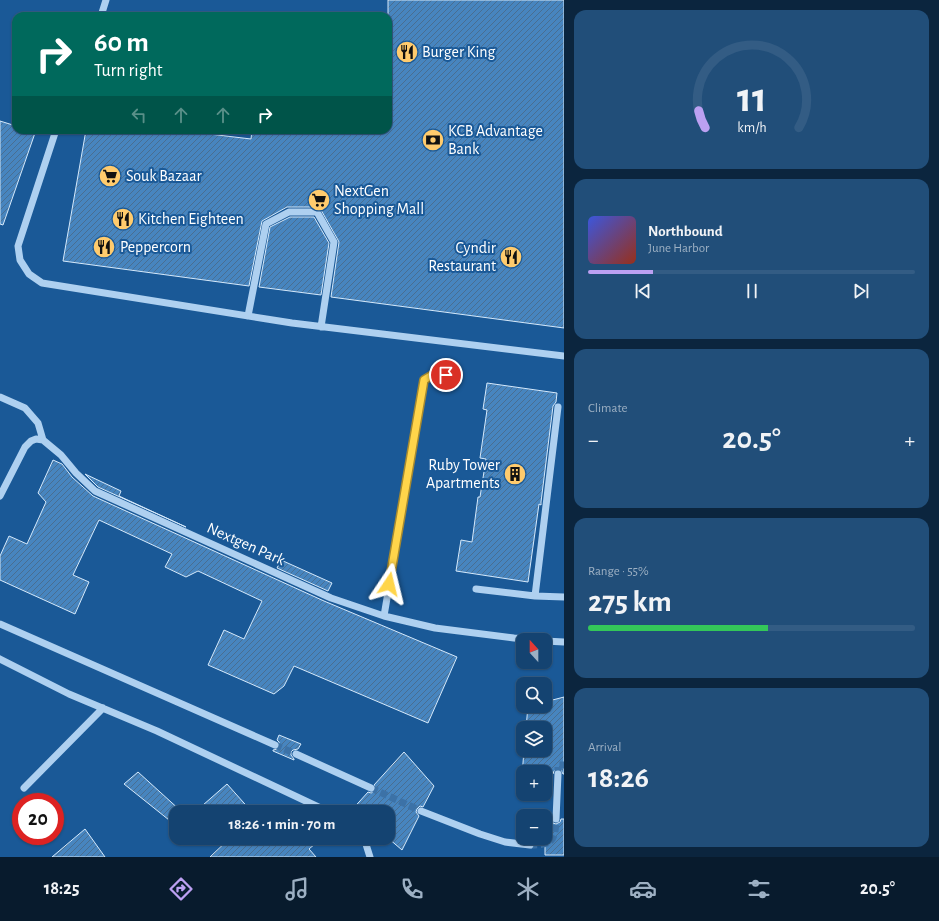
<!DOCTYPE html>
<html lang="en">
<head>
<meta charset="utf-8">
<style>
	body { margin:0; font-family:"Alegreya Sans",sans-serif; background:#214e79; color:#f1f3f6; height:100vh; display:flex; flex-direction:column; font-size:15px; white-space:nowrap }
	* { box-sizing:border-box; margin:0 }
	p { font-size:13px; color:#9db0c3 }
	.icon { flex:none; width:22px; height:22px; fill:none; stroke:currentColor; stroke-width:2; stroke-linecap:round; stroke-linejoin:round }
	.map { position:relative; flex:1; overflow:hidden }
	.side { display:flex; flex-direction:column; gap:10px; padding:10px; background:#0b253e; width:375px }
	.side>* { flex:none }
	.hud { position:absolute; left:12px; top:12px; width:380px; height:122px; border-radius:12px; box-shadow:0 1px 3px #0004,0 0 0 1px #335c84; background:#00695c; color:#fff; overflow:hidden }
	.needle { width:26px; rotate:339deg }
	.tools { position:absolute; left:516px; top:633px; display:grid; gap:8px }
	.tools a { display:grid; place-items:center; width:36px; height:36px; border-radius:8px; background:#144371; box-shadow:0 1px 3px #0004,0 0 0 1px #335c84; font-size:20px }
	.speed { position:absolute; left:12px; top:793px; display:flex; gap:8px; font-size:20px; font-weight:700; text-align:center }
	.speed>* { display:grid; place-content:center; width:52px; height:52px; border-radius:50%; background:#144371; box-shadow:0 1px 3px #0004,0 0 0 1px #335c84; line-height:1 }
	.speed .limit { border:6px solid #d22; background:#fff; color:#111 }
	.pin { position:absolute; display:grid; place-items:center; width:34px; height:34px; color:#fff; margin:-17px; border:2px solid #fff; border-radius:50%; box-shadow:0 1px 4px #0007 }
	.me { position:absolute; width:44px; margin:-22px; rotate:10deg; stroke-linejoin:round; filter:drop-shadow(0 0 3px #0008) }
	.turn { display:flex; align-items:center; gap:14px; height:84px; padding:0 16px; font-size:18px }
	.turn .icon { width:52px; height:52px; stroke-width:2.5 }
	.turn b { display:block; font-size:28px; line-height:34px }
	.lanes { display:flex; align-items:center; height:38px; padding:0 16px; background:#0003; justify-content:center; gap:20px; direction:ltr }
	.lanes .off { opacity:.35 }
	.big { font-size:30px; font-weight:700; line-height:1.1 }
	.side .widget { flex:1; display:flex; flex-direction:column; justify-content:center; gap:6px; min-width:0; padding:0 14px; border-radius:12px; background:#214e79 }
	.side .dial { align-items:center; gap:0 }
	.dial svg { height:104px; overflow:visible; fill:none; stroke:#335c84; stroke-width:7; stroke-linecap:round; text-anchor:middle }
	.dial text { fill:#f1f3f6; stroke:none }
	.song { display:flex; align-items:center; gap:12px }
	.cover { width:48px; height:48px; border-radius:6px; background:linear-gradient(135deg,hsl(230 70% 55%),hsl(10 70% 35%)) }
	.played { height:4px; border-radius:2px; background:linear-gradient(90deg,#bca0f2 20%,#335c84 20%) }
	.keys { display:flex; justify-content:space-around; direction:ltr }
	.heat { display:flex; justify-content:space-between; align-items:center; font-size:22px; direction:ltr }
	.charge { height:6px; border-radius:3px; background:linear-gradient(90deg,#34c759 55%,#335c84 0) }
	.trip { position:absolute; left:169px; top:805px; width:226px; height:40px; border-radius:12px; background:#144371; box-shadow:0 1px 3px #0004,0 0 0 1px #335c84; font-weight:700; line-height:40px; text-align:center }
	.menu { display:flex; height:64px; justify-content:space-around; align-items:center; background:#081b2d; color:#9db0c3 }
	.menu .icon { width:28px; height:28px }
	.menu .selected { color:#bca0f2 }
	.menu b { font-size:18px; color:#f1f3f6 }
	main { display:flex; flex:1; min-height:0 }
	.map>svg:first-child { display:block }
	.building { fill:url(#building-hatch); stroke:#d5e9fb }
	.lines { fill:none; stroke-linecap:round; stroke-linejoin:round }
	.minor-tunnel { stroke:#3c72a7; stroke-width:7; stroke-dasharray:7 3.5; stroke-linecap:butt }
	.minor { stroke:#aed0f0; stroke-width:7 }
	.route-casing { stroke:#a68a30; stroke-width:10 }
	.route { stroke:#ffd54a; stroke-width:7 }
	.labels { text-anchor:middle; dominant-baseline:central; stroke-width:4; stroke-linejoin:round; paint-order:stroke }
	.poi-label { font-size:16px; fill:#fff; stroke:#1a5997; text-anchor:start }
	.street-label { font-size:16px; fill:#fff; stroke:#1a5997 }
</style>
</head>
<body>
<main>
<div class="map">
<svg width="564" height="857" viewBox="0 0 564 857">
	<defs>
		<pattern id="building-hatch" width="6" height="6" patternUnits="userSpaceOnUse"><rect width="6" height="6" fill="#4785bf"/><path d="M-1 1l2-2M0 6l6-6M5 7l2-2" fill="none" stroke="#496e91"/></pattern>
	</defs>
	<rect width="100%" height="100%" fill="#1a5997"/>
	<path class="building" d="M 388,0 L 564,0 L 564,328 L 331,297 L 339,242 L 338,240 L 321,210 L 317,207 L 287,207 L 262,221 L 249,286 L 63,261 L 86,130 L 176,130 L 251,139 L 252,130 L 388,130 Z
		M 0,121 L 16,126 L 16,130 L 27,130 L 35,133 L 3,225 L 0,224 Z
		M 290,217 L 314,217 L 329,243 L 321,295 L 259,287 L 270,227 Z
		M 487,383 L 557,393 L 556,402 L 553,406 L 541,502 L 541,505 L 539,504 L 528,582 L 456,571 L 461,540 L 472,542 L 478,497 L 480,497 L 486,459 L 480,458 L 487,410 L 483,409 Z
		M 53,460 L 62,464 L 72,477 L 93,496 L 324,601 L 457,657 L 428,723 L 294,666 L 284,686 L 274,694 L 208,665 L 224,630 L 244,639 L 262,601 L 198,571 L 186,577 L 165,567 L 172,554 L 99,520 L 73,575 L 89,582 L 75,614 L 0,580 L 0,556 L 9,536 L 27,544 L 46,502 L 38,493 Z
		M 85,474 L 121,491 L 119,496 L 186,527 L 98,487 Z
		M 281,560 L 332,583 L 328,591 L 277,568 Z
		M 564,697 L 564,774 L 563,774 L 561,770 L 558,769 L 554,771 L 553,774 L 545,775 L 545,772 L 523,772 L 523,776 L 522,776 L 524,750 L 545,750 L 545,728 L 526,728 L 528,706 L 545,706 L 545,702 Z
		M 279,735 L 301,744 L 298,749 L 293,750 L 291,752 L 291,755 L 294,759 L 294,760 L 273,751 L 273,750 L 278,749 L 280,747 L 279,742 L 277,740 Z
		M 404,752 L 434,786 L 423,807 L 420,806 L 417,809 L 416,812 L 419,816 L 402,850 L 388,838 L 388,812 L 350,812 L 368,792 L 371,793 L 374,792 L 376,788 L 374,785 Z
		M 138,772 L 182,812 L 176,812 L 176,821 L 174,824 L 124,784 Z
		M 227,784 L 252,812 L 195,812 Z
		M 545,819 L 551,819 L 553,823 L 556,824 L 560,822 L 561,819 L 564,819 L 564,855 L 545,855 Z
		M 85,829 L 105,857 L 52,857 Z
		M 230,838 L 322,838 L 309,849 L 316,857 L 210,857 Z"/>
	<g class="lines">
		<path class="minor-tunnel" d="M 275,745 L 296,754
			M 558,774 L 558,765 L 564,765
			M 371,788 L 421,811
			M 530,845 C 553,845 555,841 556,819"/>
		<path class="minor" d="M 101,16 L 106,0
			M 56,130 L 18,246 L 20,260 L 29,274 L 42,283 L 292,323 L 564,356
			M 248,316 L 266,224 L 289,212 L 317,212 L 334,242 L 321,327
			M 0,397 L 25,408 L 38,423 L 43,440
			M 0,496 L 25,447 L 31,441 L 36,439 L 43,440 L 61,455 L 76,473 L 95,491 L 331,598 L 384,616 L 435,628 L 514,638 L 535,640
			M 476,589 L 535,596 L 564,597
			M 535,596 L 558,407
			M 384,616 L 424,380 L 434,374 L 446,375
			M 0,624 L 275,745
			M 545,641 L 564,642
			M 0,659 L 69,694 L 157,731 L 329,812
			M 296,754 L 371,788
			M 24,788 L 103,708
			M 421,811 L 480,834 L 505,842 L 530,845
			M 556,819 L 558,774
			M 364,838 L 370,857"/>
	</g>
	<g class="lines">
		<g class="route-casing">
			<path id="route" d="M 389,584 L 424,380 L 434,374 L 446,375"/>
		</g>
		<use href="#route" class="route"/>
	</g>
	<defs>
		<g id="restaurant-disc" transform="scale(1.15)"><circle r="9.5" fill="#ffcb6d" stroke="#1a5997"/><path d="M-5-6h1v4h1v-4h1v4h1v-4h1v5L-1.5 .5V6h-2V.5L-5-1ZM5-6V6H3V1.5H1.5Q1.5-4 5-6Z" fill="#111"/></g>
		<g id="bank-disc" transform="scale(1.15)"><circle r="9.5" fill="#ffcb6d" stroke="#1a5997"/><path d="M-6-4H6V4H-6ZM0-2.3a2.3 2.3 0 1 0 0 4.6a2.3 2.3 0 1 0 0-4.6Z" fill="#111"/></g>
		<g id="supermarket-disc" transform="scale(1.15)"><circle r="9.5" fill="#ffcb6d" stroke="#1a5997"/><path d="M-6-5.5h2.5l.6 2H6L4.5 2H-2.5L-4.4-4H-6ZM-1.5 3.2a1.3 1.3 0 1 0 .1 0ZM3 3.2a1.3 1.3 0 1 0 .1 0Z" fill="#111"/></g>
		<g id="building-disc" transform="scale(1.15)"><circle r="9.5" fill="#ffcb6d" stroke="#1a5997"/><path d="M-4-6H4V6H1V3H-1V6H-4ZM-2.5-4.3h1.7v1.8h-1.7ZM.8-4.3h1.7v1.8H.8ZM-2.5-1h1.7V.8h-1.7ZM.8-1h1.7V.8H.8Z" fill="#111"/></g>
	</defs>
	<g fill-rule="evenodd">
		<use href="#restaurant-disc" x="407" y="52"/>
		<use href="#bank-disc" x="433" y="140"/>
		<use href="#supermarket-disc" x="110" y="176"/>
		<use href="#supermarket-disc" x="319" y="200"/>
		<use href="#restaurant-disc" x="123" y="219"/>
		<use href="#restaurant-disc" x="104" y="247"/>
		<use href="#restaurant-disc" x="511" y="257"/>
		<use href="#building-disc" x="515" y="474"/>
	</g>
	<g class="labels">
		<g class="poi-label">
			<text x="422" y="52">Burger King</text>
			<text x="448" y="131">KCB Advantage<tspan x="448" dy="18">Bank</tspan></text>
			<text x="126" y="176">Souk Bazaar</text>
			<text x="334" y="191">NextGen<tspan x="334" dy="18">Shopping Mall</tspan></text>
			<text x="138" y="219">Kitchen Eighteen</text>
			<text x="120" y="247">Peppercorn</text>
			<text x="496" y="248" text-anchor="end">Cyndir<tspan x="496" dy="18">Restaurant</tspan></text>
			<text x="500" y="465" text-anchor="end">Ruby Tower<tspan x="500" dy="18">Apartments</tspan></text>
		</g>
		<g class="street-label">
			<text transform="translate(246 544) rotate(24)">Nextgen Park</text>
		</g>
	</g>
</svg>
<div class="tools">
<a><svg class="needle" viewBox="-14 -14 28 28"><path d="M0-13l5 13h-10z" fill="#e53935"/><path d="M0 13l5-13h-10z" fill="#9db0c3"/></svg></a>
<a><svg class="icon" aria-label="search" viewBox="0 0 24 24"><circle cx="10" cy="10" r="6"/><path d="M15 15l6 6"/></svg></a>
<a><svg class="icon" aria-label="layers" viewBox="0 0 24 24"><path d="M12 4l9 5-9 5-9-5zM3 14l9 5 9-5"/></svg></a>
<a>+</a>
<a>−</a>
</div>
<div class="speed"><div class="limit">20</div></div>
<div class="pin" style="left:446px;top:375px;background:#d93025"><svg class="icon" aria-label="arrive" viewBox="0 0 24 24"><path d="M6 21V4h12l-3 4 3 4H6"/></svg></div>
<svg class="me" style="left:389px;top:584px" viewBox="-20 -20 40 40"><path d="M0-17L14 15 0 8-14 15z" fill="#ffd54a" stroke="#fff" stroke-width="4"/></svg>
<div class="trip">18:26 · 1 min · 70 m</div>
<div class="hud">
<div class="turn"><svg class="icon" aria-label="right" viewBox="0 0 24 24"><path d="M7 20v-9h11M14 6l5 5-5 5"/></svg><div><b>60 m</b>Turn right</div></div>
<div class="lanes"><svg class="icon off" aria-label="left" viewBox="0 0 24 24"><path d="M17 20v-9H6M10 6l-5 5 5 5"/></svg><svg class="icon off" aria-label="ahead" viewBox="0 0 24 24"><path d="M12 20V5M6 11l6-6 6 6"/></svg><svg class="icon off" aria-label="ahead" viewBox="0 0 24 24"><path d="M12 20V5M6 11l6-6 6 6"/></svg><svg class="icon" aria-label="right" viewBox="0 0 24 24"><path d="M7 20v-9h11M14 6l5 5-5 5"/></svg></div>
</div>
</div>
<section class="side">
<div class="widget dial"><svg viewBox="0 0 100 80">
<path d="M14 69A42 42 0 1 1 86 69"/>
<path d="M14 69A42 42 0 0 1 9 56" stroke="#bca0f2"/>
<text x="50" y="56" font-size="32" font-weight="700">11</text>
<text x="50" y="72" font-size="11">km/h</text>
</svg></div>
<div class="widget">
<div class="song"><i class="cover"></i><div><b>Northbound</b><p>June Harbor</p></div></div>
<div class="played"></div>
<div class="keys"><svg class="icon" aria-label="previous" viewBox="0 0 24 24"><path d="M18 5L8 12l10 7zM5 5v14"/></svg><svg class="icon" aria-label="pause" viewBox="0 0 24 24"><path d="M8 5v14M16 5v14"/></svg><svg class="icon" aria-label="next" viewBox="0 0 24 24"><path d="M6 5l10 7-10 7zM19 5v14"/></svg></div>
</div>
<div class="widget"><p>Climate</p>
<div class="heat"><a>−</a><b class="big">20.5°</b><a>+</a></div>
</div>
<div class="widget"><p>Range · 55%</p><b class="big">275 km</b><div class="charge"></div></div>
<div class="widget"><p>Arrival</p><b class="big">18:26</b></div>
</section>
</main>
<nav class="menu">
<b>18:25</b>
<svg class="icon selected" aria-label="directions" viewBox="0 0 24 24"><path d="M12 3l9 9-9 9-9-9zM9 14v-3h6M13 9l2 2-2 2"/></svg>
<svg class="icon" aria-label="music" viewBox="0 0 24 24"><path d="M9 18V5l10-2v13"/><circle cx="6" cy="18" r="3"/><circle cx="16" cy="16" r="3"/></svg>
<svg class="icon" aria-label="phone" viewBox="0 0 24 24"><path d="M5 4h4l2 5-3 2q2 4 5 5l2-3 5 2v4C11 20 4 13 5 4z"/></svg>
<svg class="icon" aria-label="climate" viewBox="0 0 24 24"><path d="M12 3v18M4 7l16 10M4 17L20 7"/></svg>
<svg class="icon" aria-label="car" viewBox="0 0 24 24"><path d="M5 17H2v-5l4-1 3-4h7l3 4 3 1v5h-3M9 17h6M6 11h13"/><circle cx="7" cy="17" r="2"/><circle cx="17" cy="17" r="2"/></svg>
<svg class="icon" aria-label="filters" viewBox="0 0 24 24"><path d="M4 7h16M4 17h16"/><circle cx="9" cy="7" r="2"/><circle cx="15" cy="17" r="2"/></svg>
<b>20.5°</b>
</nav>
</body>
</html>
